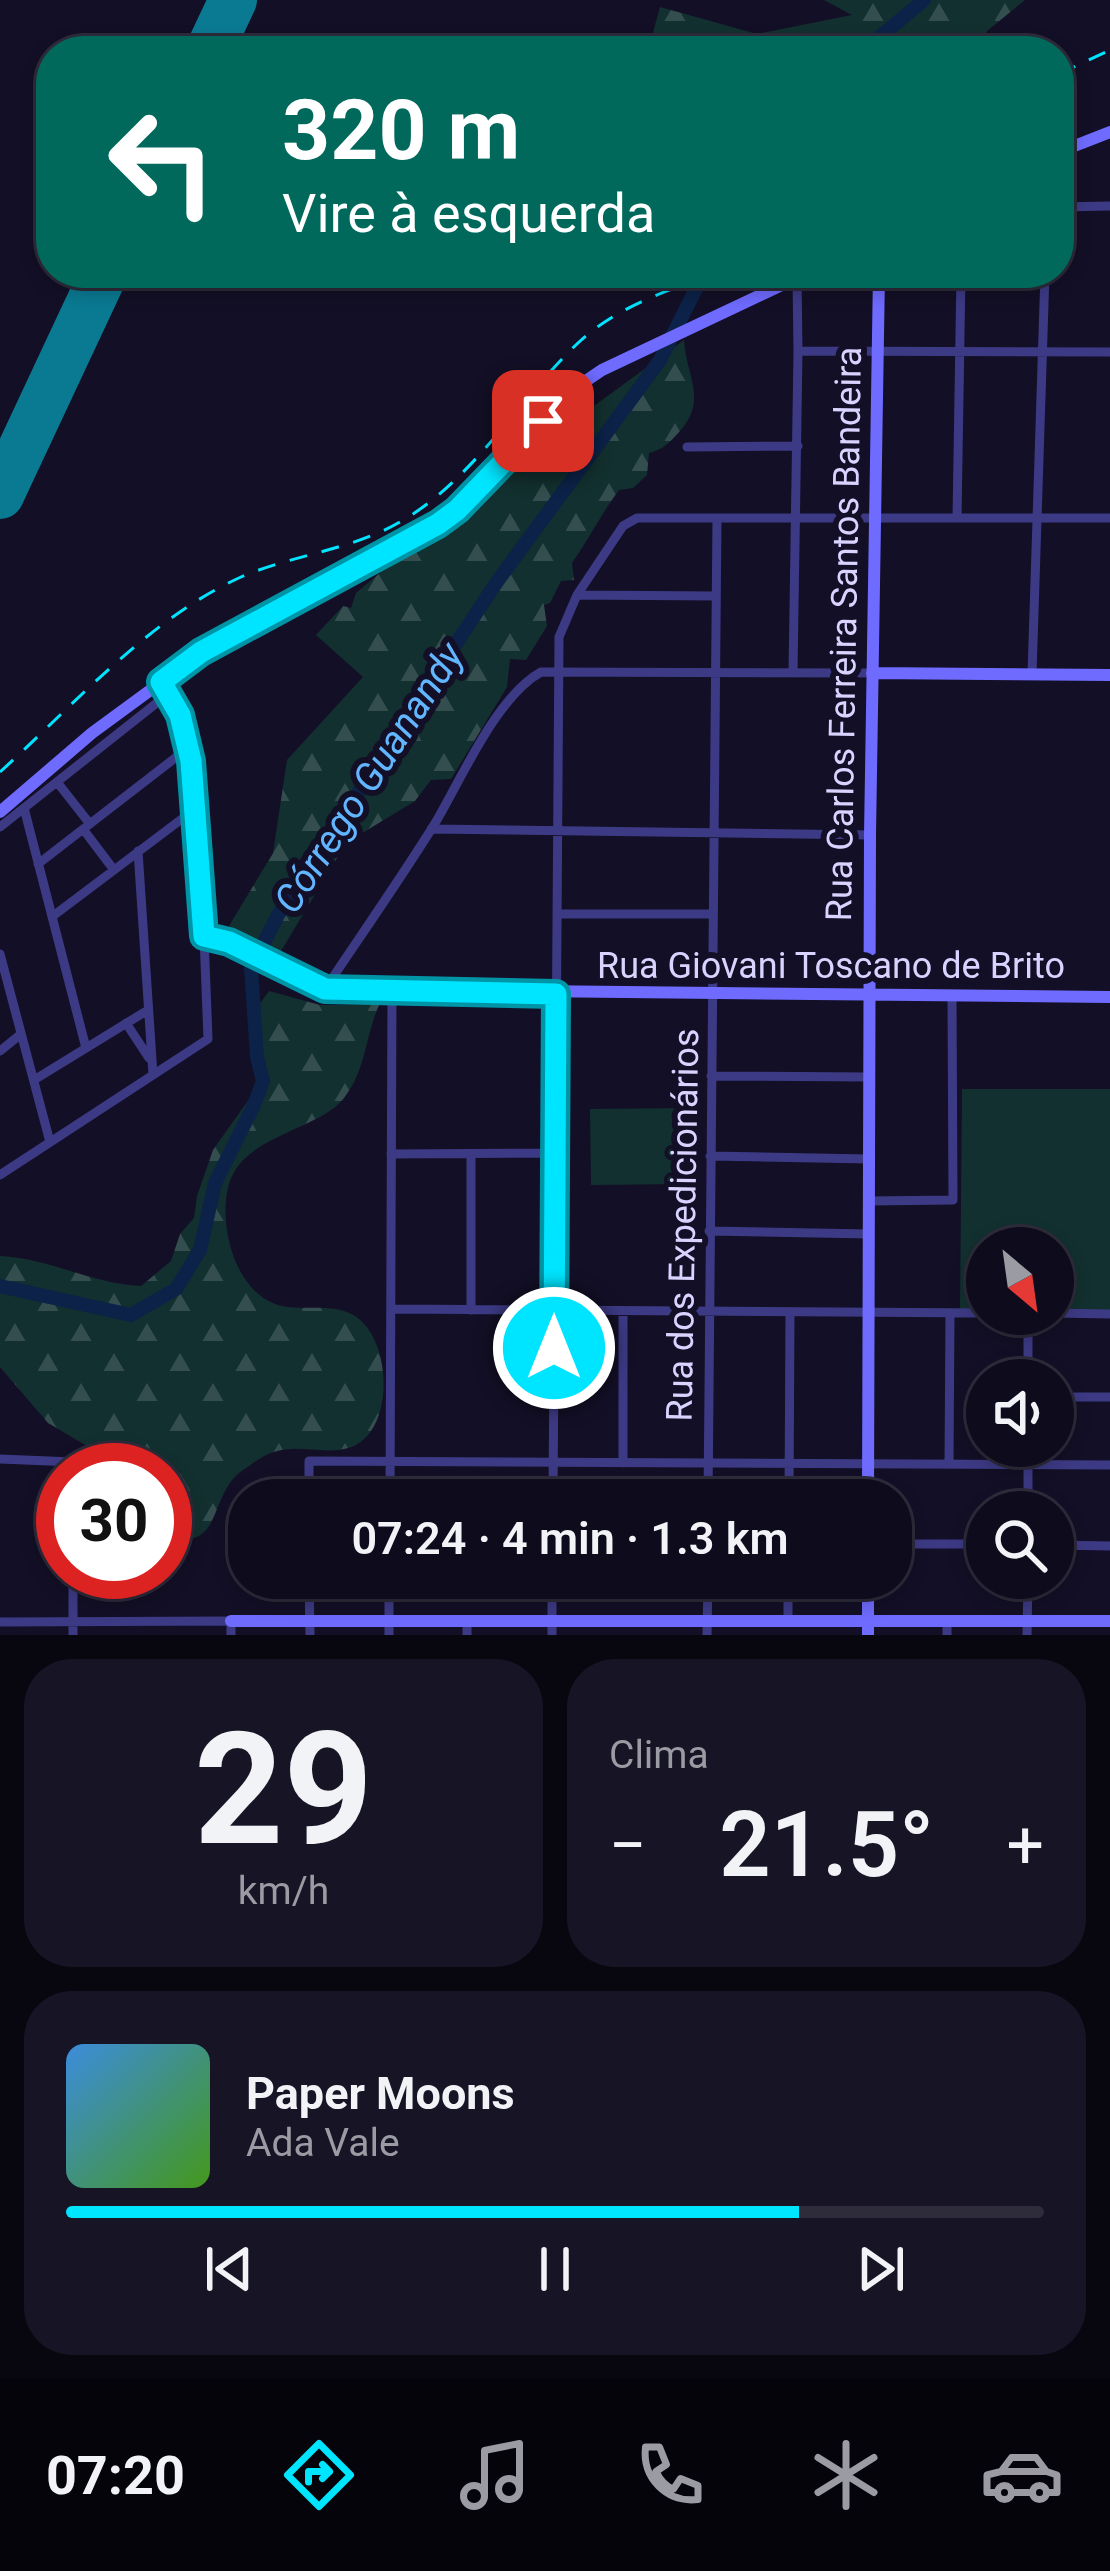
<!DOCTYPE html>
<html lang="pt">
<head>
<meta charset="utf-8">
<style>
	body { margin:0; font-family:Roboto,sans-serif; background:#171425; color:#f1f3f6; height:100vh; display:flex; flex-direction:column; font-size:45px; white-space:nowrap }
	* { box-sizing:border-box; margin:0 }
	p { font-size:39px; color:#9b9ba3 }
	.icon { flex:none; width:66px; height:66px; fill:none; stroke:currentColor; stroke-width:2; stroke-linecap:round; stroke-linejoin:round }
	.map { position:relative; height:1635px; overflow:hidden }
	.drawer { display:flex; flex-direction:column; gap:24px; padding:24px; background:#08060f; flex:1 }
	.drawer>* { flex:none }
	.guide { position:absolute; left:36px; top:36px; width:1038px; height:252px; border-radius:48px; box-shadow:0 6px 18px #0003,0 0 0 3px #2e2b3b; background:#00695c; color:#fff; overflow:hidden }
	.needle { width:78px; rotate:151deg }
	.controls { position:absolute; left:966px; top:1227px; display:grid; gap:24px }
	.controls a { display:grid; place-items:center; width:108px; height:108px; border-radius:50%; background:#0e0b1c; box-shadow:0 6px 18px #0003,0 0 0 3px #2e2b3b; font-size:60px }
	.speed { position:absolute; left:36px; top:1443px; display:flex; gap:24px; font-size:60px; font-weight:700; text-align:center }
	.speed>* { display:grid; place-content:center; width:156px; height:156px; border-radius:50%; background:#0e0b1c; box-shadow:0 6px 18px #0003,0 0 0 3px #2e2b3b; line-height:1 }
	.speed .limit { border:18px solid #d22; background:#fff; color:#111 }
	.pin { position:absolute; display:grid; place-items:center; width:102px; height:102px; color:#fff; margin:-51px; border-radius:24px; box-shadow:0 6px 18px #0006 }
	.me { position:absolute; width:132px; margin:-66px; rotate:0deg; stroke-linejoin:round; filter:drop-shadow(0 0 9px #0008) }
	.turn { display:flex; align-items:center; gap:42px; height:252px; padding:0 48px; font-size:54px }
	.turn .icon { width:156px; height:156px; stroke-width:2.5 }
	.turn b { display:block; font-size:84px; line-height:102px }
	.big { font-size:90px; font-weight:600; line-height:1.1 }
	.drawer .widget { flex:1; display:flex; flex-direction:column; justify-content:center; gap:18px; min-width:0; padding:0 42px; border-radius:48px; background:#171425 }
	.drawer .dial { align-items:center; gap:0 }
	.dial b { font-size:156px; line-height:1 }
	.song { display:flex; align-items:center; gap:36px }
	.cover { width:144px; height:144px; border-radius:18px; background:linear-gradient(135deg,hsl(210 70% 55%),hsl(100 70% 35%)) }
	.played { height:12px; border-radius:6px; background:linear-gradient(90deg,#00e5ff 75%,#2e2b3b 75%) }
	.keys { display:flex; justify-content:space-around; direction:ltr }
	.heat { display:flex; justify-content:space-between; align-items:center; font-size:66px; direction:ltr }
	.drawer .tiles { flex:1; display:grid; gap:24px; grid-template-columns:1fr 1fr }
	.widget:last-child { grid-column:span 2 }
	.trip { position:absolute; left:228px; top:1479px; width:684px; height:120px; border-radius:48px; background:#0e0b1c; box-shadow:0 6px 18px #0003,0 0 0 3px #2e2b3b; font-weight:600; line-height:120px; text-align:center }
	.tabs { display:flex; height:192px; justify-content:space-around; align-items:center; background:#06040b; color:#9b9ba3 }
	.tabs .icon { width:84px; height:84px }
	.tabs .active { color:#00e5ff }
	.tabs b { font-size:54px; color:#f1f3f6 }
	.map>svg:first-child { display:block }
	.forest { fill:url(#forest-firs) }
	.pitch { fill:#12302f }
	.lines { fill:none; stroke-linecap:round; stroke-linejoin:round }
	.river { stroke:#0c2248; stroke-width:14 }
	.runway { stroke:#0a7a92; stroke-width:48 }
	.street { stroke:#3d3a85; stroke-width:9 }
	.secondary { stroke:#6f6bff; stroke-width:12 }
	.rail { stroke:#00e5ff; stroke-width:3; stroke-dasharray:18 15; stroke-linecap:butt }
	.route-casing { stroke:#0095a6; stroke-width:30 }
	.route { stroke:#00e5ff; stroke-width:21 }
	.labels { text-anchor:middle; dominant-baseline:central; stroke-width:12; stroke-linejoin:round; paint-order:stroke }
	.street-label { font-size:36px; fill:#d9d4ff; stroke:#130f26 }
	.water-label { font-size:39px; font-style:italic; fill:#62b6ff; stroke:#130f26 }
</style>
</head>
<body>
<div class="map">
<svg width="1110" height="1635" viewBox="0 0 1110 1635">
	<defs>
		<pattern id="forest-firs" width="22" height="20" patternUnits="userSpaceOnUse" patternTransform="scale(3)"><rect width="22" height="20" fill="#12302f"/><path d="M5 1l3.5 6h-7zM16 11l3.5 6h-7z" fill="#344d4e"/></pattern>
	</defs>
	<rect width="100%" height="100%" fill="#130f26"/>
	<path class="forest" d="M 824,0 L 1025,0 L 987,31 L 977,51 L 648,51 L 660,7 L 757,34 L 852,15 Z
		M 684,340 C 686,376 708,399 680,431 C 669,443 664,449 649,453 L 647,475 L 633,488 L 619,490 C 601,514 589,539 572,563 L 574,580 L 561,581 L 550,603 L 544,605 L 547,626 L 526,660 L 510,659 L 507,687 L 451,779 L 431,780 L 415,801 L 346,843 L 278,956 L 229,926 L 273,853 L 287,760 L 363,677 L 316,635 L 343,606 L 351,608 L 356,593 L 381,572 L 381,562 Z
		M 269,991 L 320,1005 L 379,1005 C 365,1037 366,1070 344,1098 C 318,1131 243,1135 229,1184 C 218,1222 233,1288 275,1304 C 301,1313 330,1301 355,1316 C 389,1338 394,1414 363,1440 C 339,1461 302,1442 274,1452 C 263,1455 252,1464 243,1470 C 207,1494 225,1554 165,1536 L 165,1470 L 103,1470 L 87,1446 L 48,1423 L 0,1367 L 0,1256 C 49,1258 92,1284 141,1286 L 171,1261 L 180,1234 L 194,1218 L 197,1196 L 213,1150 L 252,1095 L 261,1074 L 263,1052 L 256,1009 Z"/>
	<path class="pitch" d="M 962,1089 L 1110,1089 L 1110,1313 L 1053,1312 L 1053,1248 L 987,1248 L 987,1310 L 960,1310 Z
		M 691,1108 L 691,1184 L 591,1185 L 590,1109 Z"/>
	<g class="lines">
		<path class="river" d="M 863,51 L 924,0
			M 0,1286 L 131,1315 L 176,1289 L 200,1250 L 215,1183 L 254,1105 L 263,1081 L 257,1057 L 251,968 L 278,915 L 496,583 L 660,360 L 704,273"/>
		<path class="runway" d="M 209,51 L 233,0
			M 0,495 L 104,273"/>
		<path class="street" d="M 1059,207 L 1110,206
			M 797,278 L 798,351
			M 687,447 L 798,446
			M 957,518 L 961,273
			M 577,595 L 623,526 L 637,518 L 1110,518
			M 793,673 L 798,351 L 1110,352
			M 1032,674 L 1045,273
			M 57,782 L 90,824
			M 24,808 L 86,1048
			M 0,827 L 168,694
			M 83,829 L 114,870
			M 431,829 L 870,835
			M 138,851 L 153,1075
			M 38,864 L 188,748
			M 557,914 L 713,914
			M 53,916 L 195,809
			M 0,954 L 50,1142
			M 325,989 C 361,935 399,881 434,825 C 461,780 496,697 541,672 L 872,673
			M 126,1023 L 149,1058
			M 0,1051 L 21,1034
			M 711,1076 L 869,1077
			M 34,1080 L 148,1010
			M 391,1154 L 555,1153
			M 710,1156 L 869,1159
			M 0,1175 L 208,1039 L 204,936
			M 869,1201 L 953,1200 L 952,995
			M 709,1231 L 869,1234
			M 391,1309 L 987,1313
			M 471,1310 L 471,1154
			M 1053,1313 L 1110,1314
			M 1028,1380 L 1028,1314
			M 1053,1397 L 1110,1397
			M 0,1459 L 73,1462 L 73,1470
			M 623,1463 L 623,1311
			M 949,1464 L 950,1313
			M 309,1500 L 309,1461 L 1110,1465
			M 390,1500 L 392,991
			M 553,1500 L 559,637 L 577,595 L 716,596
			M 708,1500 L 717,518
			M 789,1500 L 790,1312
			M 1028,1512 L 1028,1446
			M 891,1544 L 987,1544
			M 1053,1545 L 1110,1546
			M 309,1578 L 310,1635
			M 788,1621 L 788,1578
			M 0,1622 L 231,1621 L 231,1635
			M 73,1635 L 73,1572
			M 389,1635 L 389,1578
			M 467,1635 L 467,1621
			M 552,1635 L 552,1578
			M 707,1635 L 708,1578
			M 947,1635 L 947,1621
			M 1027,1635 L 1028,1578"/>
		<path class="secondary" d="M 1059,152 L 1110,132
			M 872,673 L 1110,675
			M 161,682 L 180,715 L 191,761 L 204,936 L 229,942 L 325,989 L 1110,997
			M 0,812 L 92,733 L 201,653 L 457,510 L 571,391 L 602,370 L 807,273
			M 868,1500 L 870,835 L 879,273
			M 231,1621 L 1110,1621
			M 868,1635 L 868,1578"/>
		<path class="rail" d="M 1059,74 L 1110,50
			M 0,772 C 74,705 148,619 241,577 C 294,554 355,550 405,519 C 476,476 519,399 578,343 C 616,307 668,290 716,273"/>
	</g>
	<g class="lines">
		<g class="route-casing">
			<path id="route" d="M 543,421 L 457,510 L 438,524 L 201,652 L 161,682 L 180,715 L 191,761 L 204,936 L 229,942 L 325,989 L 556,994 L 554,1348"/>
		</g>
		<use href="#route" class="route"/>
	</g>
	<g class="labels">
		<g class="street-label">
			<text transform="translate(844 634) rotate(-89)">Rua Carlos Ferreira Santos Bandeira</text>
			<text x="831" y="966">Rua Giovani Toscano de Brito</text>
			<text transform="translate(683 1225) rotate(-89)">Rua dos Expedicionários</text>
		</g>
		<g class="water-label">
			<text transform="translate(369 778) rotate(-57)">Córrego Guanandy</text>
		</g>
	</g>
</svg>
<div class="controls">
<a><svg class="needle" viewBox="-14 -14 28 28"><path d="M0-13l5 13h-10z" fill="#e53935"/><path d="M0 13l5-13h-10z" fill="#9b9ba3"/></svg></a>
<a><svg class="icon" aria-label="sound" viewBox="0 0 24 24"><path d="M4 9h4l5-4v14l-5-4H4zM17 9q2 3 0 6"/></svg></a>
<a><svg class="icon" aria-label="search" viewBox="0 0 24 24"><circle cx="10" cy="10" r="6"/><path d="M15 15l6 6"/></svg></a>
</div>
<div class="speed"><div class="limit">30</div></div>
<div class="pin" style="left:543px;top:421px;background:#d93025"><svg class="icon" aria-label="arrive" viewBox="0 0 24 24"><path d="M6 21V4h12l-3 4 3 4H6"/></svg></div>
<svg class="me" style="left:554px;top:1348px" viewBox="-20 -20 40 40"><circle r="17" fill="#00e5ff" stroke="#fff" stroke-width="3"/><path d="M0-11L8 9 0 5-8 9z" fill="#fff"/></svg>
<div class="trip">07:24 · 4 min · 1.3 km</div>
<div class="guide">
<div class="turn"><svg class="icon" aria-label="left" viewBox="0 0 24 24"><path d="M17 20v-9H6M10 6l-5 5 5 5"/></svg><div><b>320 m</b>Vire à esquerda</div></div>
</div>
</div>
<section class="drawer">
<div class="tiles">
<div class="widget dial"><b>29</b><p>km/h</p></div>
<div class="widget"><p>Clima</p>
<div class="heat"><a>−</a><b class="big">21.5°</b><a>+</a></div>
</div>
<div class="widget">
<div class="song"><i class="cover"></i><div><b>Paper Moons</b><p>Ada Vale</p></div></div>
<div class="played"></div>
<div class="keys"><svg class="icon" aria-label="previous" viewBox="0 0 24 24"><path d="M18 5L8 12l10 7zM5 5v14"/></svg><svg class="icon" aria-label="pause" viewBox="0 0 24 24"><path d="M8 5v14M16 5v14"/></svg><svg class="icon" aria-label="next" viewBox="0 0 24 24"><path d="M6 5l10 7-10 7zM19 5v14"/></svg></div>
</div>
</div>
</section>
<nav class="tabs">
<b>07:20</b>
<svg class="icon active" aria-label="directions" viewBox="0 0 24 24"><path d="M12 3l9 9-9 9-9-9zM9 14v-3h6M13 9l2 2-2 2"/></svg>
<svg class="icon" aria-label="music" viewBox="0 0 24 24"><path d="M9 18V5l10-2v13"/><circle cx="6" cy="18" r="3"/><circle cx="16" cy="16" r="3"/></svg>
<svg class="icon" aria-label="phone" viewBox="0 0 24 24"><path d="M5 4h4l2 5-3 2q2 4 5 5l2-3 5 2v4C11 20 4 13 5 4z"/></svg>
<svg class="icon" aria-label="climate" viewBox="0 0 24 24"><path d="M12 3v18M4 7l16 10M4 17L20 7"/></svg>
<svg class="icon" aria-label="car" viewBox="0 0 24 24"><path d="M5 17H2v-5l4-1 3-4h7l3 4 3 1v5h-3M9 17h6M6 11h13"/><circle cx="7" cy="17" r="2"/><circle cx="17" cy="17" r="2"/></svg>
</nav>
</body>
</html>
